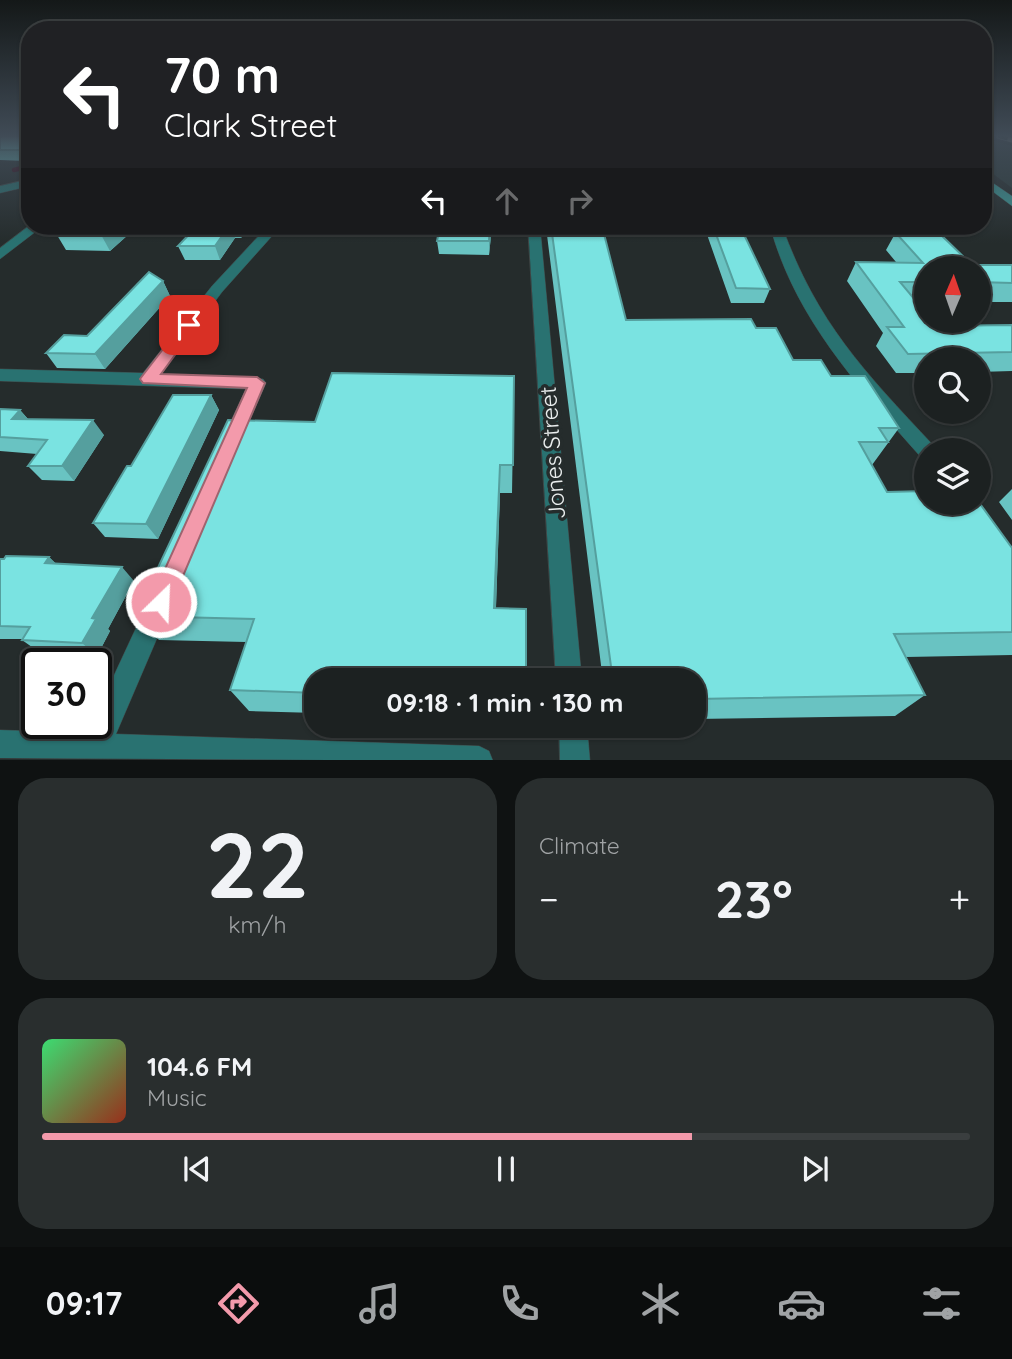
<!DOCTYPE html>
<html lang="en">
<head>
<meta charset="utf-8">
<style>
	body { margin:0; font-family:Quicksand,sans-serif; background:#292e2e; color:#f1f3f6; height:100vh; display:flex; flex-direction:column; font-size:26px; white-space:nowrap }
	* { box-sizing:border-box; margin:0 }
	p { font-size:23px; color:#a0a3a5 }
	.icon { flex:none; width:38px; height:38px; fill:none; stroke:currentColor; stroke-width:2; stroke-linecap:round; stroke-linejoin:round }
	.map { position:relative; height:760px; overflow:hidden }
	.drawer { display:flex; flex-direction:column; gap:18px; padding:18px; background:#0f1212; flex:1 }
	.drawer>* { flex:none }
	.guide { position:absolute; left:21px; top:21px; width:971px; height:214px; border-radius:28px; box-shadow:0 2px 5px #0004,0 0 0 2px #3a3e3f; background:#202124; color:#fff; overflow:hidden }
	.needle { width:46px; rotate:2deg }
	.tools { position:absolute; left:914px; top:256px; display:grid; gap:14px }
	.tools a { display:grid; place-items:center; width:77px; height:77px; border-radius:50%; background:#1c2121; box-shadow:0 2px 5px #0004,0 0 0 2px #3a3e3f; font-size:35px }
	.speed { position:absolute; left:21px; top:648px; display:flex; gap:14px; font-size:35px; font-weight:700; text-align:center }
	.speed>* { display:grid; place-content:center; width:91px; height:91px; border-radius:50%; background:#1c2121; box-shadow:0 2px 5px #0004,0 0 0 2px #3a3e3f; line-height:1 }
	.speed .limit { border:4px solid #111; border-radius:10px; background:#fff; color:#111 }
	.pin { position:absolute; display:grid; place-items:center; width:60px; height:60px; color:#fff; margin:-30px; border-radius:14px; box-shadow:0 4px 10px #0006 }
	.me { position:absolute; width:77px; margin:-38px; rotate:24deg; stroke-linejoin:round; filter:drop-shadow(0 0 5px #0008) }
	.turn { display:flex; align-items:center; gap:24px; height:147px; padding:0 28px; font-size:32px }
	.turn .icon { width:91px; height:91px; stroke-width:2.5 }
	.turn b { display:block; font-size:49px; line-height:60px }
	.lanes { display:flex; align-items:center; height:66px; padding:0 28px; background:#0003; justify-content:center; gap:35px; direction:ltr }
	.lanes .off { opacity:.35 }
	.big { font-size:52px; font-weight:700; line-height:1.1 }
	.drawer .tile { flex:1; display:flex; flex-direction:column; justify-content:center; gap:10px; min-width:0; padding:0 24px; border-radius:28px; background:#292e2e }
	.drawer .dial { align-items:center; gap:0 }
	.dial b { font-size:91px; line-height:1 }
	.song { display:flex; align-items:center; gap:21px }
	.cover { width:84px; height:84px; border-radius:10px; background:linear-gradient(135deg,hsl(140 70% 55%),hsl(10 70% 35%)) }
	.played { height:7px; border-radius:4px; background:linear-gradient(90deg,#f39aab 70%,#3a3e3f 70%) }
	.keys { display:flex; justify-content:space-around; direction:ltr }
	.heat { display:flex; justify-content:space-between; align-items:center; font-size:38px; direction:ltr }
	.drawer .tiles { flex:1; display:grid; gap:18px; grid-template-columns:1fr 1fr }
	.tile:last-child { grid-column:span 2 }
	.trip { position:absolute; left:304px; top:668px; width:402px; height:70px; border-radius:28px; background:#1c2121; box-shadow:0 2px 5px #0004,0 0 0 2px #3a3e3f; font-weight:700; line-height:70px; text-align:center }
	.tab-bar { display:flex; height:112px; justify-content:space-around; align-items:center; background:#0b0d0d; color:#a0a3a5 }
	.tab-bar .icon { width:49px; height:49px }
	.tab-bar .selected { color:#f39aab }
	.tab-bar b { font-size:32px; color:#f1f3f6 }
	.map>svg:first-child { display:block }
	.built { fill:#2c3a3a }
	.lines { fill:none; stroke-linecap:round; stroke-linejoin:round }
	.stream { stroke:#370616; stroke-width:4.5 }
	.street-casing { stroke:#414747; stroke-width:1 }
	.secondary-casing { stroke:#414747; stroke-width:1 }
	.street { fill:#297271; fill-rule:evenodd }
	.secondary { fill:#3b9795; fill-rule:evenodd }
	.rail-casing { stroke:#a2a7a7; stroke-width:5 }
	.rail { stroke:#252c2c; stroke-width:3.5; stroke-dasharray:10; stroke-linecap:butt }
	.wall { fill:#69c3c2 }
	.shaded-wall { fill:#559f9e }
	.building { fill:#7ae3e1; stroke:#559f9e; stroke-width:2 }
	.route { fill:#f39aab; stroke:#9e646f; stroke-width:2 }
	.labels { text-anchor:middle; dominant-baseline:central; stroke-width:7; stroke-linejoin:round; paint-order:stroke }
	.street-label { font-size:23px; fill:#eaeeee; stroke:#252c2c }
</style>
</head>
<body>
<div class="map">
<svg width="1012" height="761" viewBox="0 0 1012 761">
	<rect width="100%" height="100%" fill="#252c2c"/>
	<path class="built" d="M 984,138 L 1012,146 L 1012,188 L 984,167 Z"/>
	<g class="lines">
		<path class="stream" d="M 14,170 L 30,166"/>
		<g class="street-casing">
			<path id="street" d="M 30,179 L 30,186 L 0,193 L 0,186 Z
				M 30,225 L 43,226 L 0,259 L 0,248 Z
				M 268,226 L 281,226 L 222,292 L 161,374 L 263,379 L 266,383 L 238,447 L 231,449 L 224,447 L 221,442 L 246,389 L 0,381 L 0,369 L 143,373 L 212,286 Z
				M 528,226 L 540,226 L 582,681 L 556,681 Z
				M 770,226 L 782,226 C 817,323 864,371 933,445 L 936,450 L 926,450 L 926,458 L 919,455 C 857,385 795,318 770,226 Z
				M 158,596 L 167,600 L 170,608 L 116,734 L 479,746 L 489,751 L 493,761 L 0,758 L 0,730 L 88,733 L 92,723 L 96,723 L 96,714 L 149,600 Z
				M 559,726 L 587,726 L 590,761 L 560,761 Z"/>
		</g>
		<g class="secondary-casing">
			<path id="secondary" d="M 984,177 L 1012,196 L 1012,206 L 984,185 Z"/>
		</g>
		<use href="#street" class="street"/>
		<use href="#secondary" class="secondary"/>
		<g class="rail-casing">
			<path id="rail" d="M 998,136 L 1012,140"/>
		</g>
		<use href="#rail" class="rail"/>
	</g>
	<path class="wall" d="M 30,136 L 30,158 L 26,161 L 0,160 L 0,150 Z
		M 138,226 L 110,251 L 66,250 L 54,230 Z
		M 197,226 L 251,226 L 241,238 L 235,238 L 220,260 L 185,260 L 178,246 Z
		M 492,226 L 489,255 L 439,254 L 437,241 Z
		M 548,226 L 602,226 L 626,320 L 793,360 L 831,376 L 899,428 L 872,465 L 887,492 L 1012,548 L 1012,655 L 906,657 L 925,695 L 895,716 L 695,719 L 695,681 L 603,681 L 547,235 Z
		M 704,226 L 740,226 L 770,289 L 764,303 L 731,303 Z
		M 890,226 L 947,226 L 943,232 L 938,232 L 972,265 L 1012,265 L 1012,302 L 978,302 L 978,268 L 926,268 L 926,301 L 916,301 L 936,326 L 1012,325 L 1012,371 L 978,372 L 978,359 L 926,359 L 926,373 L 896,373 L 876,346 L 883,333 L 847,281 L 856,262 L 896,262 L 886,250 L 896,232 Z
		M 163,281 L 170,296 L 105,369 L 57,368 L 46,353 L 87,336 Z
		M 514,376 L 512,493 L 500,493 L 496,608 L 317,681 L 317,713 L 249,711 L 230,690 L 246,642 L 159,640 L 135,616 L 315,422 Z
		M 211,395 L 219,410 L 158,539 L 105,537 L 93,523 L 131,466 Z
		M 0,409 L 20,410 L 28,419 L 104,435 L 74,481 L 42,480 L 28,466 L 37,454 L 0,451 Z
		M 1012,489 L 1012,520 L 999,502 Z
		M 49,557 L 56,564 L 134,581 L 108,629 L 110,631 L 97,656 L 39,652 L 22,640 L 22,639 L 0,639 L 0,559 Z"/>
	<path class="shaded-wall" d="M 30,143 L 30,158 L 26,161 L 19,150 Z
		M 104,226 L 138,226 L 110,251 L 99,231 Z
		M 229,226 L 231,226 L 235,238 L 220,260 L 215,246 Z
		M 237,226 L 251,226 L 241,238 Z
		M 490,226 L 492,226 L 489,255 L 489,241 Z
		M 163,281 L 170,296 L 105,369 L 95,354 Z
		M 211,395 L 219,410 L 158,539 L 146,524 Z
		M 20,410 L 33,425 L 12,419 Z
		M 93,420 L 104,435 L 74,481 L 62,466 Z
		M 500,465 L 500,493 L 495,633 L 494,608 Z
		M 49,557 L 64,571 L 45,563 Z
		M 122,567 L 134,581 L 108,629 L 110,631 L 97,656 L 82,643 L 92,618 Z"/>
	<path class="building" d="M 2,136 L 30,136 L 30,143 L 19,150 L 0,150 L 0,137 Z
		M 59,226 L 104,226 L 99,231 L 54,230 Z
		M 197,226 L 229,226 L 215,246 L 178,246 Z
		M 440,226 L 490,226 L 489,241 L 437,241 Z
		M 551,226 L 602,226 L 626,320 L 751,319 L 756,328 L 776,328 L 793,360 L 821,360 L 831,376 L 865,376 L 899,428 L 879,428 L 888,442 L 859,442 L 887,492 L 926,491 L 926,502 L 978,502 L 978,501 L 1012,548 L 1012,632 L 894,634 L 925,695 L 695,699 L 695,681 L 613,681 Z
		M 713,226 L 740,226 L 770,289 L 736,288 Z
		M 895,232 L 938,232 L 972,265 L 1012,265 L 1012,283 L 978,282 L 978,268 L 926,268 L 926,282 L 900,282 L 926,313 L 926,320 L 932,320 L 936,326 L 1012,325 L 1012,352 L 908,354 L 887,327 L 904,327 L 856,262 L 923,263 Z
		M 149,272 L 163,281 L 95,354 L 46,353 L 64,335 L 87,336 Z
		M 332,373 L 514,376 L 513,465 L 500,465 L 494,608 L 526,609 L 526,681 L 317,681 L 317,693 L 230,690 L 254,619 L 135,616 L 228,420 L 315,422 Z
		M 173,395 L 211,395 L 146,524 L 93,523 L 127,466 L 131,466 Z
		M 0,409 L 20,410 L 12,419 L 93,420 L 62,466 L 28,466 L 47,440 L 0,437 Z
		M 6,556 L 49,557 L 45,563 L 122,567 L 92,618 L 96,619 L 82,643 L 22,640 L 30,627 L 0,626 L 0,559 L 4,559 Z"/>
	<linearGradient id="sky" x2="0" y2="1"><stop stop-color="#141818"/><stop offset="0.56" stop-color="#404b56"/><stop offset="1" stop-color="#404b56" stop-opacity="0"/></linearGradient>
	<rect width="1012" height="243" fill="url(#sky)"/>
	<path class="route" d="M 189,320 L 197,325 L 161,374 L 257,377 L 265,383 L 169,609 L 161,612 L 153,609 L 150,602 L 247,388 L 143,383 L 140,379 L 143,375 L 184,322 Z"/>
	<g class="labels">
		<g class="street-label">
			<text transform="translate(552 453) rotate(-94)">Jones Street</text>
		</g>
	</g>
</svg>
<div class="tools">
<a><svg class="needle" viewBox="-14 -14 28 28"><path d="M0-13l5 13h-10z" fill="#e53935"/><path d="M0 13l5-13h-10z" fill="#a0a3a5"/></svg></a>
<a><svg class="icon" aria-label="search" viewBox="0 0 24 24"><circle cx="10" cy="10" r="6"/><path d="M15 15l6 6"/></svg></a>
<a><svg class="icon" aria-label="layers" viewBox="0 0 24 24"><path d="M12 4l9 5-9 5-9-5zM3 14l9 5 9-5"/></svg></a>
</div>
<div class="speed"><div class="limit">30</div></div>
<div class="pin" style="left:189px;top:325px;background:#d93025"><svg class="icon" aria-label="arrive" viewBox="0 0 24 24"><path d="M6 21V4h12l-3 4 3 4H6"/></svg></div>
<svg class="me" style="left:161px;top:602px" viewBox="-20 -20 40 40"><circle r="17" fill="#f39aab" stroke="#fff" stroke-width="3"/><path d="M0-11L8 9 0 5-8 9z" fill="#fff"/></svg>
<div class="trip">09:18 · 1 min · 130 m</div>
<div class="guide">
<div class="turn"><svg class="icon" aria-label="left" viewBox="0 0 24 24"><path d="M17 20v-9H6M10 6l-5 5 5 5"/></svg><div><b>70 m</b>Clark Street</div></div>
<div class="lanes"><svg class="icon" aria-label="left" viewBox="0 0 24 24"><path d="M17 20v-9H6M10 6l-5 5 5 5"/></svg><svg class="icon off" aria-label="ahead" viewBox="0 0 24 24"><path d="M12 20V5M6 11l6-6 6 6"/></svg><svg class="icon off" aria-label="right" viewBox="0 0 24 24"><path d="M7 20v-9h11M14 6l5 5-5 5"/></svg></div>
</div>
</div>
<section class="drawer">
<div class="tiles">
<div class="tile dial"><b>22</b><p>km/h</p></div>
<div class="tile"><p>Climate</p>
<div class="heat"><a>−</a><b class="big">23°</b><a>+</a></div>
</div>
<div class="tile">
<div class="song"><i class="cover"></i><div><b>104.6 FM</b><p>Music</p></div></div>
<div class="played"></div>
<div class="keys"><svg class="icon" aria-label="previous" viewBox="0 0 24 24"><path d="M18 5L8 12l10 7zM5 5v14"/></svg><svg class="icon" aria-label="pause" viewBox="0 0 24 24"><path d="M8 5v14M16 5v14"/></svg><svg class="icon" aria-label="next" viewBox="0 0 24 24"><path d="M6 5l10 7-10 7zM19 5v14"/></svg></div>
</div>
</div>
</section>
<nav class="tab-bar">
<b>09:17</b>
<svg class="icon selected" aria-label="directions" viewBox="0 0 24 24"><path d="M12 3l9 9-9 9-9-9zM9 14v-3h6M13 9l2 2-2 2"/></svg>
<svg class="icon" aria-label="music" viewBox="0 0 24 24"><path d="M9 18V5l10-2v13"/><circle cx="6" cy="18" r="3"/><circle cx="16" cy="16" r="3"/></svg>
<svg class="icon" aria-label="phone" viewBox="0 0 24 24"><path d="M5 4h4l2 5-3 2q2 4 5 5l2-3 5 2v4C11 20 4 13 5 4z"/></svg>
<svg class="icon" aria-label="climate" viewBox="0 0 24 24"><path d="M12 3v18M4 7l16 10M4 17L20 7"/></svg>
<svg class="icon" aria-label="car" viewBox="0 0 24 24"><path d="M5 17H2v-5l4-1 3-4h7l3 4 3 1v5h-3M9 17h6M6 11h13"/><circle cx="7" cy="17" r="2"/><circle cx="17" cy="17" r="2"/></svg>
<svg class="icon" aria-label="filters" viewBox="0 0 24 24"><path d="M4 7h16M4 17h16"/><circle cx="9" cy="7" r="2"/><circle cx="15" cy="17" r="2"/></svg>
</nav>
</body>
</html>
